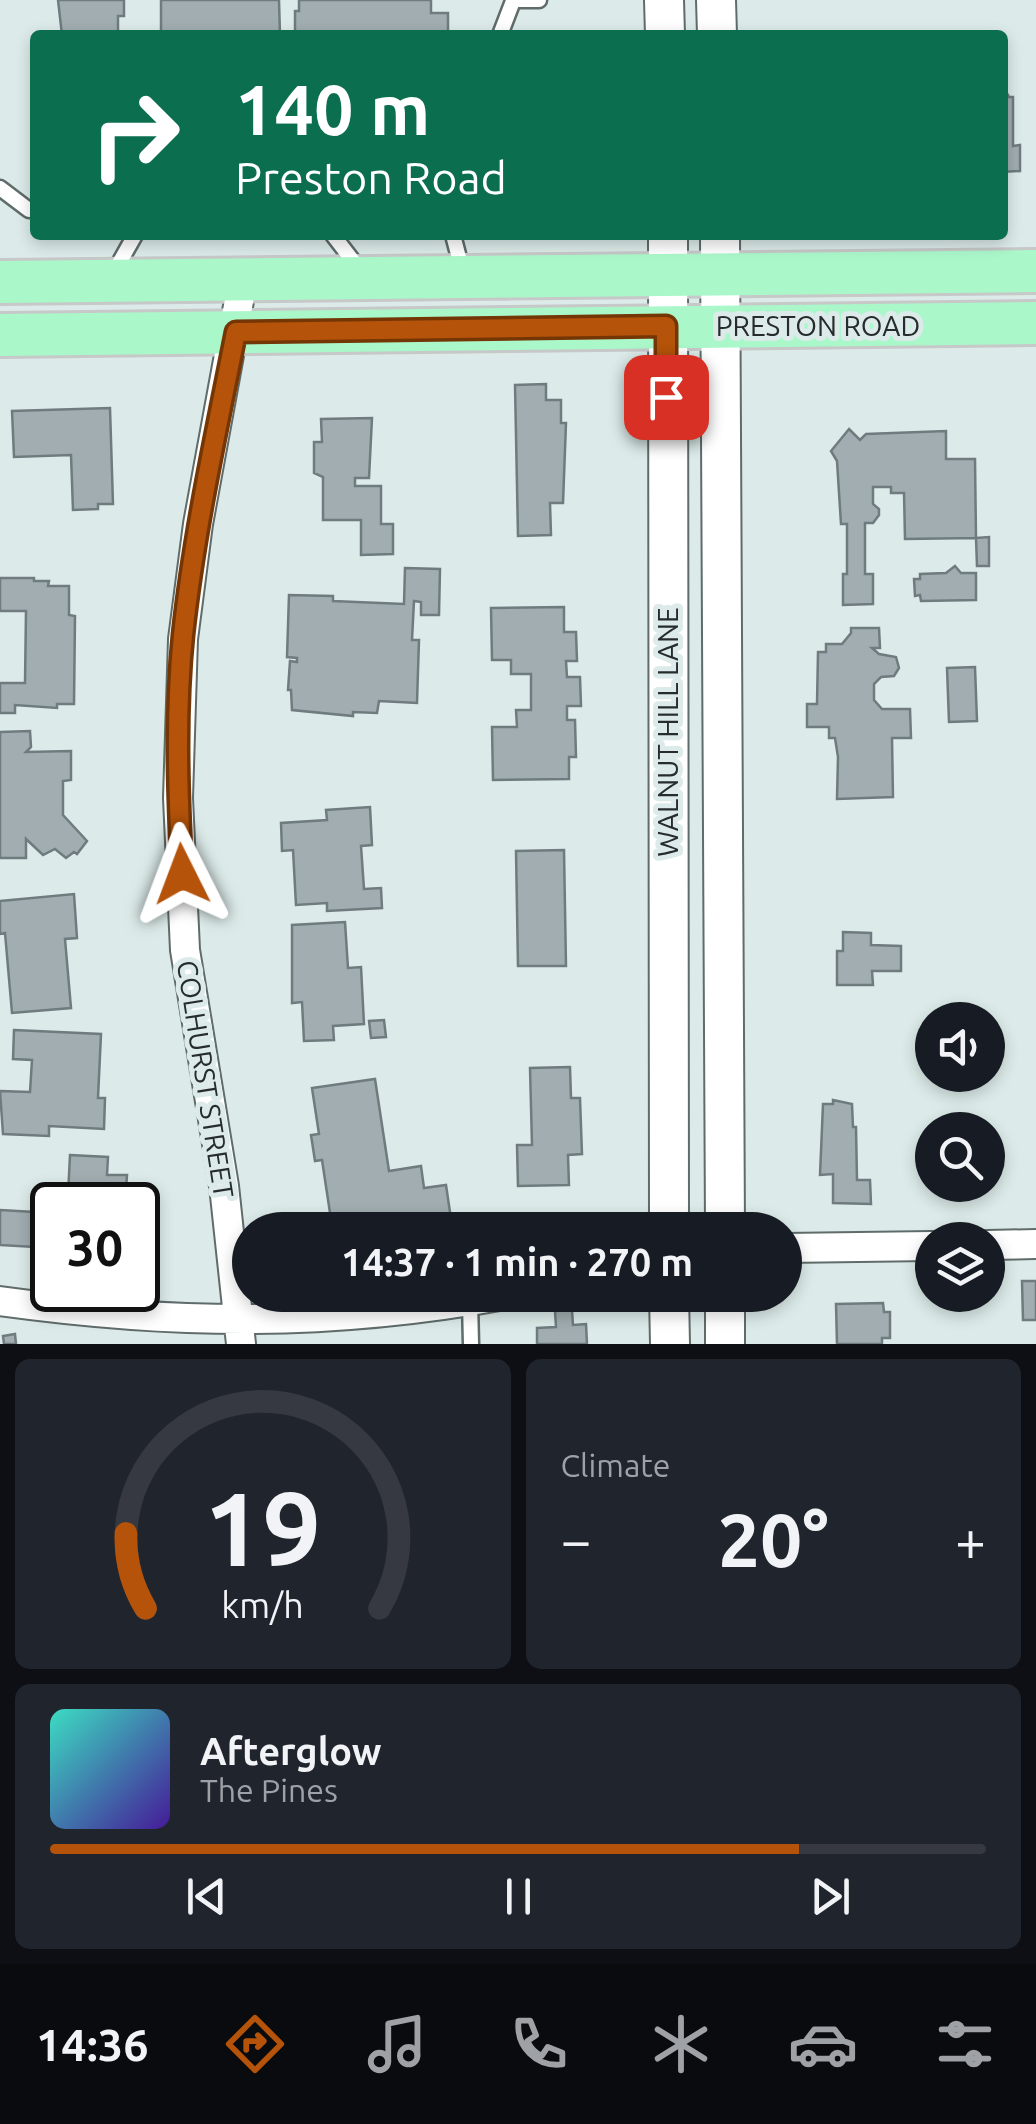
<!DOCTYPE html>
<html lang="en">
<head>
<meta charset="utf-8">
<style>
	body { margin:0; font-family:Ubuntu,sans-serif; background:#20242c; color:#f1f3f6; height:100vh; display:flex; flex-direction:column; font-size:38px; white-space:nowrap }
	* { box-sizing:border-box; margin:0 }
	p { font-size:32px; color:#9ea1a6 }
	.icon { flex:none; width:55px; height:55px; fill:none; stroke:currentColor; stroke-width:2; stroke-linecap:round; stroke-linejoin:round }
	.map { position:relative; height:1344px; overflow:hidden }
	.panel { display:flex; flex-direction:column; gap:15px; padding:15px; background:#0d0f14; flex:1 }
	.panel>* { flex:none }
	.top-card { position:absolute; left:30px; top:30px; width:978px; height:210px; border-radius:10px; box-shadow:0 5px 15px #0003; background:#0b6e4f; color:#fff; overflow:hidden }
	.tools { position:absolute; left:915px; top:1002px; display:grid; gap:20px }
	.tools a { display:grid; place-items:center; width:90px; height:90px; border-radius:50%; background:#171b24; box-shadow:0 5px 15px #0003; font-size:50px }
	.speed { position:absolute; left:30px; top:1182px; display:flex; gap:20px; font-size:50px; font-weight:700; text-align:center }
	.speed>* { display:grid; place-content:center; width:130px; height:130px; border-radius:50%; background:#171b24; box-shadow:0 5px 15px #0003; line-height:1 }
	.speed .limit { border:5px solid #111; border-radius:15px; background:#fff; color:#111 }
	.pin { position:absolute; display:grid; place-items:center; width:85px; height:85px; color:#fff; margin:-42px; border-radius:20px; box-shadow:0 5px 15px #0006 }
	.me { position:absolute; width:110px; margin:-55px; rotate:357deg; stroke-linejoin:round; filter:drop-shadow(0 0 8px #0008) }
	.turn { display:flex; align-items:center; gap:35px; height:210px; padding:0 40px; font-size:45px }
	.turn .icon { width:130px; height:130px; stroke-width:2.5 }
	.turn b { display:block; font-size:70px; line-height:85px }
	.big { font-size:75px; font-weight:600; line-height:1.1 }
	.panel .widget { flex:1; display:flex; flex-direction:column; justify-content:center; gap:15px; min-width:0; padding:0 35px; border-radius:15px; background:#20242c }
	.panel .dial { align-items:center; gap:0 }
	.dial svg { height:260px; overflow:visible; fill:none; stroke:#363941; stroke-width:7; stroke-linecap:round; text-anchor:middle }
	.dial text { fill:#f1f3f6; stroke:none }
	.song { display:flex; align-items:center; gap:30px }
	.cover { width:120px; height:120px; border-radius:15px; background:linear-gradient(135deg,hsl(170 70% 55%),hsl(260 70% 35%)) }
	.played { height:10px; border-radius:5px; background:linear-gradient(90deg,#b45309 80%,#363941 80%) }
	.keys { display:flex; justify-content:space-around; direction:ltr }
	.heat { display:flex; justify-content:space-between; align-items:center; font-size:55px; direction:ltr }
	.panel .tiles { flex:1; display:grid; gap:15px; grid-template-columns:1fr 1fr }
	.widget:last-child { grid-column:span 2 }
	.trip { position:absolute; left:232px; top:1212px; width:570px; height:100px; border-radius:50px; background:#171b24; box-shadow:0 5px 15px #0003; font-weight:600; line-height:100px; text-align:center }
	.dock { display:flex; height:160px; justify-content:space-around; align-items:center; background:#090b0e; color:#9ea1a6 }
	.dock .icon { width:70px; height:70px }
	.dock .current { color:#b45309 }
	.dock b { font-size:45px; color:#f1f3f6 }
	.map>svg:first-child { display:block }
	.building { fill:#a1adb1; stroke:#6f7b7f; stroke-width:2.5 }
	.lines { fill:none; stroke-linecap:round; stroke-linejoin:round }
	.service-casing { stroke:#5f6c6a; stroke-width:19 }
	.minor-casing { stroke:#5f6c6a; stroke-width:32 }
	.secondary-casing { stroke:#5f6c6a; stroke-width:42 }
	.primary-casing { stroke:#c7c8c8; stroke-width:48 }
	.service { stroke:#fff; stroke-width:14 }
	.minor { stroke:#fff; stroke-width:28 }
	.secondary { stroke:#fff; stroke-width:38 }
	.primary { stroke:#aaf7ca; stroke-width:42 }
	.route-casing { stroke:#753606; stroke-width:25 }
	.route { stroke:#b45309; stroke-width:18 }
	.labels { text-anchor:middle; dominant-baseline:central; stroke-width:10; stroke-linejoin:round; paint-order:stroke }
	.street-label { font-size:28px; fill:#262c2b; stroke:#dcebe9 }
</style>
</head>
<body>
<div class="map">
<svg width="1036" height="1344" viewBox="0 0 1036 1344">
	<rect width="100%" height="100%" fill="#dcebe9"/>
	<path class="building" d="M 58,0 L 124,0 L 124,16 L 118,16 L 118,34 L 161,33 L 161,0 L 279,0 L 280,35 L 62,35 Z
		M 299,0 L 431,0 L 431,13 L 448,13 L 448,34 L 455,35 L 295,35 L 295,11 L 299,11 Z
		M 1002,85 L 1009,97 L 1013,97 L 1013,146 L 1020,145 L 1020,171 L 1002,172 Z
		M 546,384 L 546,400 L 561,400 L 561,423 L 566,423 L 563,503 L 550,503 L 551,535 L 518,536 L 515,385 Z
		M 110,408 L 113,504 L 98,504 L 98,509 L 73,510 L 71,455 L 14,457 L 12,411 Z
		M 372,418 L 369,478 L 355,478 L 355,486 L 381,486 L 381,524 L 393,524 L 393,554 L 361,555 L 361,520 L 323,520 L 323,477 L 314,473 L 314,442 L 322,442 L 321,419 Z
		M 849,429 L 860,440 L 866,434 L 946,431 L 946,459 L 975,459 L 976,538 L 989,537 L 989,566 L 977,566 L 976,538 L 905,539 L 904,493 L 891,493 L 891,487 L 873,487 L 873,504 L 879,509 L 879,515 L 873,523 L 865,523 L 865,574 L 873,574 L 873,604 L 843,605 L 843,574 L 847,574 L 847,524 L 841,524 L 837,461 L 831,451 Z
		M 955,566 L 961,573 L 976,573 L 976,600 L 921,601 L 920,595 L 915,596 L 914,579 L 920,579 L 920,574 L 946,573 Z
		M 405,568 L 440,569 L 439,615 L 421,615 L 421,602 L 414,601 L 412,640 L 419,640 L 417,703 L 379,701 L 377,713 L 353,712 L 353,716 L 292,710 L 291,690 L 288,690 L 290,661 L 297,662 L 297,658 L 287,657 L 289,595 L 333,596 L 333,601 L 404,604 Z
		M 0,578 L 34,578 L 34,581 L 49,581 L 48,586 L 69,586 L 69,615 L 75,616 L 74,704 L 57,704 L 57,708 L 15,705 L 15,713 L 0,713 L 0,683 L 25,683 L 26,611 L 0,611 Z
		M 564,607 L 564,632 L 576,632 L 577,661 L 566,661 L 567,677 L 580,677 L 581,706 L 567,706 L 567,720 L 575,720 L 576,757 L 569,757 L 569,779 L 493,780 L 492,727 L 517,727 L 516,710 L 531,710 L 531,674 L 511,674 L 511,660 L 492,660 L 491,608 Z
		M 851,628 L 879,628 L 880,648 L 872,648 L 879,654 L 896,657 L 899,668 L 894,676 L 881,677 L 874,684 L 874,700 L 882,709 L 910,709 L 911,738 L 892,738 L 893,797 L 837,799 L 838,757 L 835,738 L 829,738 L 829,727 L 807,727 L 807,704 L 817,704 L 818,652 L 826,652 L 826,644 L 842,644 L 851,633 Z
		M 975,667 L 977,721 L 949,722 L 947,668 Z
		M 30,731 L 31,747 L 26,752 L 71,751 L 71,780 L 63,781 L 63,815 L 87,841 L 77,854 L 74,852 L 66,858 L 55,849 L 43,855 L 26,839 L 26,858 L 0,858 L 0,732 Z
		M 370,807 L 372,845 L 361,846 L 364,889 L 381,888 L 382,908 L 327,911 L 327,903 L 296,905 L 293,850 L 282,851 L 281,823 L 327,820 L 326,810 Z
		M 564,850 L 566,966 L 518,966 L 516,851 Z
		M 74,894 L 77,938 L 65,939 L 71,1008 L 12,1013 L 5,933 L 0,934 L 0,901 Z
		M 345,922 L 348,968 L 361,967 L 364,1024 L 333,1026 L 334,1040 L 304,1041 L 302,1002 L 292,1003 L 292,925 Z
		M 843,932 L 871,933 L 871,945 L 901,946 L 901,971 L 872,971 L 873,985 L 837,985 L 837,951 L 843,951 Z
		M 384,1020 L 386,1037 L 371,1038 L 369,1021 Z
		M 14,1030 L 101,1034 L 98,1098 L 105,1098 L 104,1129 L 49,1126 L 49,1136 L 3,1134 L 0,1091 L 30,1092 L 32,1060 L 13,1059 Z
		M 570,1067 L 571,1098 L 580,1098 L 582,1154 L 568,1155 L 569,1185 L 518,1186 L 517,1145 L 532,1145 L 530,1068 Z
		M 375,1079 L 389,1171 L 421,1166 L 424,1188 L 446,1185 L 451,1219 L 380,1229 L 379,1218 L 332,1226 L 322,1160 L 315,1161 L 311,1135 L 319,1134 L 312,1088 Z
		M 833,1100 L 852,1104 L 853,1127 L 856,1127 L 857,1180 L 870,1180 L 871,1204 L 833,1203 L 833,1174 L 820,1175 L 823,1104 L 833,1104 Z
		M 70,1155 L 108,1157 L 107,1175 L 127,1175 L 125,1205 L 74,1205 L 75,1195 L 68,1195 Z
		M 0,1210 L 52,1213 L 52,1248 L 0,1245 Z
		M 1022,1281 L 1036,1281 L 1036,1320 L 1023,1320 Z
		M 883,1303 L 884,1312 L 890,1312 L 890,1338 L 882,1338 L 882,1344 L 837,1344 L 836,1304 Z
		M 572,1310 L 573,1325 L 586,1324 L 587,1344 L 537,1344 L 537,1328 L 556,1327 L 555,1311 Z
		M 15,1334 L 16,1344 L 4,1344 L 3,1336 Z"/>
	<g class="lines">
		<g class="service-casing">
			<path id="service" d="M 513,0 L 539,0
				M 500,35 L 513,1
				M 0,188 L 29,210 L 35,210
				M 333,235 L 360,270
				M 453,235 L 463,273
				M 113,274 L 135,235
				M 470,1301 L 471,1344"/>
		</g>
		<g class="minor-casing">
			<path id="minor" d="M 988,1245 L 1036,1244
				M 785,1248 L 932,1246
				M 0,1301 C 175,1325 331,1327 505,1295
				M 241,1344 L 224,1186 L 185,950 L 178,798 L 183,639 L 198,524 L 243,279"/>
		</g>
		<g class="secondary-casing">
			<path id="secondary" d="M 664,0 L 665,35
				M 716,0 L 717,35
				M 668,235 L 669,1230
				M 720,235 L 725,1230
				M 669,1295 L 670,1344
				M 725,1295 L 725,1344"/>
		</g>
		<g class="primary-casing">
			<path id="primary" d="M 0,282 L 1036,271
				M 0,335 L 1036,323"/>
		</g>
		<use href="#service" class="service"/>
		<use href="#minor" class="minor"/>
		<use href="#secondary" class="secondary"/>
		<use href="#primary" class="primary"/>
	</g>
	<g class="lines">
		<g class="route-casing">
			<path id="route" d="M 182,874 C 178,795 175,714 183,635 C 194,533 216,433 236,332 L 666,326 L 666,397"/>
		</g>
		<use href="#route" class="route"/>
	</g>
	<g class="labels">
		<g class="street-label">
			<text x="818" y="325">PRESTON ROAD</text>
			<text transform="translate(667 732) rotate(-90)">WALNUT HILL LANE</text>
			<text transform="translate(206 1079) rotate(81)">COLHURST STREET</text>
		</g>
	</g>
</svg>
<div class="tools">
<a><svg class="icon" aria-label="sound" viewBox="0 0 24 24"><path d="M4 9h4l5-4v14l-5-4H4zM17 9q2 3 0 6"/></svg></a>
<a><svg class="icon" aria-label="search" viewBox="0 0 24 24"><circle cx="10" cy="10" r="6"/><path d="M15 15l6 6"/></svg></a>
<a><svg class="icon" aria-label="layers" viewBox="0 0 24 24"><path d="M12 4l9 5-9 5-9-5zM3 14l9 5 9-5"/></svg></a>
</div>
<div class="speed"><div class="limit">30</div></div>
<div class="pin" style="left:666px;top:397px;background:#d93025"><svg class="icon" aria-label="arrive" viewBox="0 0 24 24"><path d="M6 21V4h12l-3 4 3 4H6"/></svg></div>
<svg class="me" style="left:182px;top:874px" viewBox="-20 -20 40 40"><path d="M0-17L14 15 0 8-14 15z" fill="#b45309" stroke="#fff" stroke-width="4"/></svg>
<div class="trip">14:37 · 1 min · 270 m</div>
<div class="top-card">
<div class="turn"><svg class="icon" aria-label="right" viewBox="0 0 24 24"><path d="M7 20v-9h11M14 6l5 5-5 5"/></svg><div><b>140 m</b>Preston Road</div></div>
</div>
</div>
<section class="panel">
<div class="tiles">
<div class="widget dial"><svg viewBox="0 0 100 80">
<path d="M14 69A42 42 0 1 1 86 69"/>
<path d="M14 69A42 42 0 0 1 8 46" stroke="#b45309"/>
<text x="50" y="56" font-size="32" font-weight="700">19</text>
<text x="50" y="72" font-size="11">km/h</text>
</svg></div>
<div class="widget"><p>Climate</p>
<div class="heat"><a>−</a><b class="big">20°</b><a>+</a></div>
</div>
<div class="widget">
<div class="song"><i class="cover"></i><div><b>Afterglow</b><p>The Pines</p></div></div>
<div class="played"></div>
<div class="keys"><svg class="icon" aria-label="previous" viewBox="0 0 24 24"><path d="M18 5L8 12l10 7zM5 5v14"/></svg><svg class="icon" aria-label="pause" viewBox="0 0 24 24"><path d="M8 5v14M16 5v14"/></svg><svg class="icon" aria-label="next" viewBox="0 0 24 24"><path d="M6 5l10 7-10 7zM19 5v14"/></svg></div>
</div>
</div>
</section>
<nav class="dock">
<b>14:36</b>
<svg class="icon current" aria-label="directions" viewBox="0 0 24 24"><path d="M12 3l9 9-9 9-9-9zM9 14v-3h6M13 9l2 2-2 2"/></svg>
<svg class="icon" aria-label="music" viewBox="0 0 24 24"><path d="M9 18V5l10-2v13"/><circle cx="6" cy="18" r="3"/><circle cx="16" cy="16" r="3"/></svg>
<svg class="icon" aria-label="phone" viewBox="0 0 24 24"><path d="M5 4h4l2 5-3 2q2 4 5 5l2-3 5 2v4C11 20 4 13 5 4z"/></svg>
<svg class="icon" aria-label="climate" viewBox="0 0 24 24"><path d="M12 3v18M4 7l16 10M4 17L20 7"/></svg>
<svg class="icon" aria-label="car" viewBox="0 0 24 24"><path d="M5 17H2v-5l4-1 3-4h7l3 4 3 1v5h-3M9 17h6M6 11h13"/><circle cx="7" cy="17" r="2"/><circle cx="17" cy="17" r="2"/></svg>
<svg class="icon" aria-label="filters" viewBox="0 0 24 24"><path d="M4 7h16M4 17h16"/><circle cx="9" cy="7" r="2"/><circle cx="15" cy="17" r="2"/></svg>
</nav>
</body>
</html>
